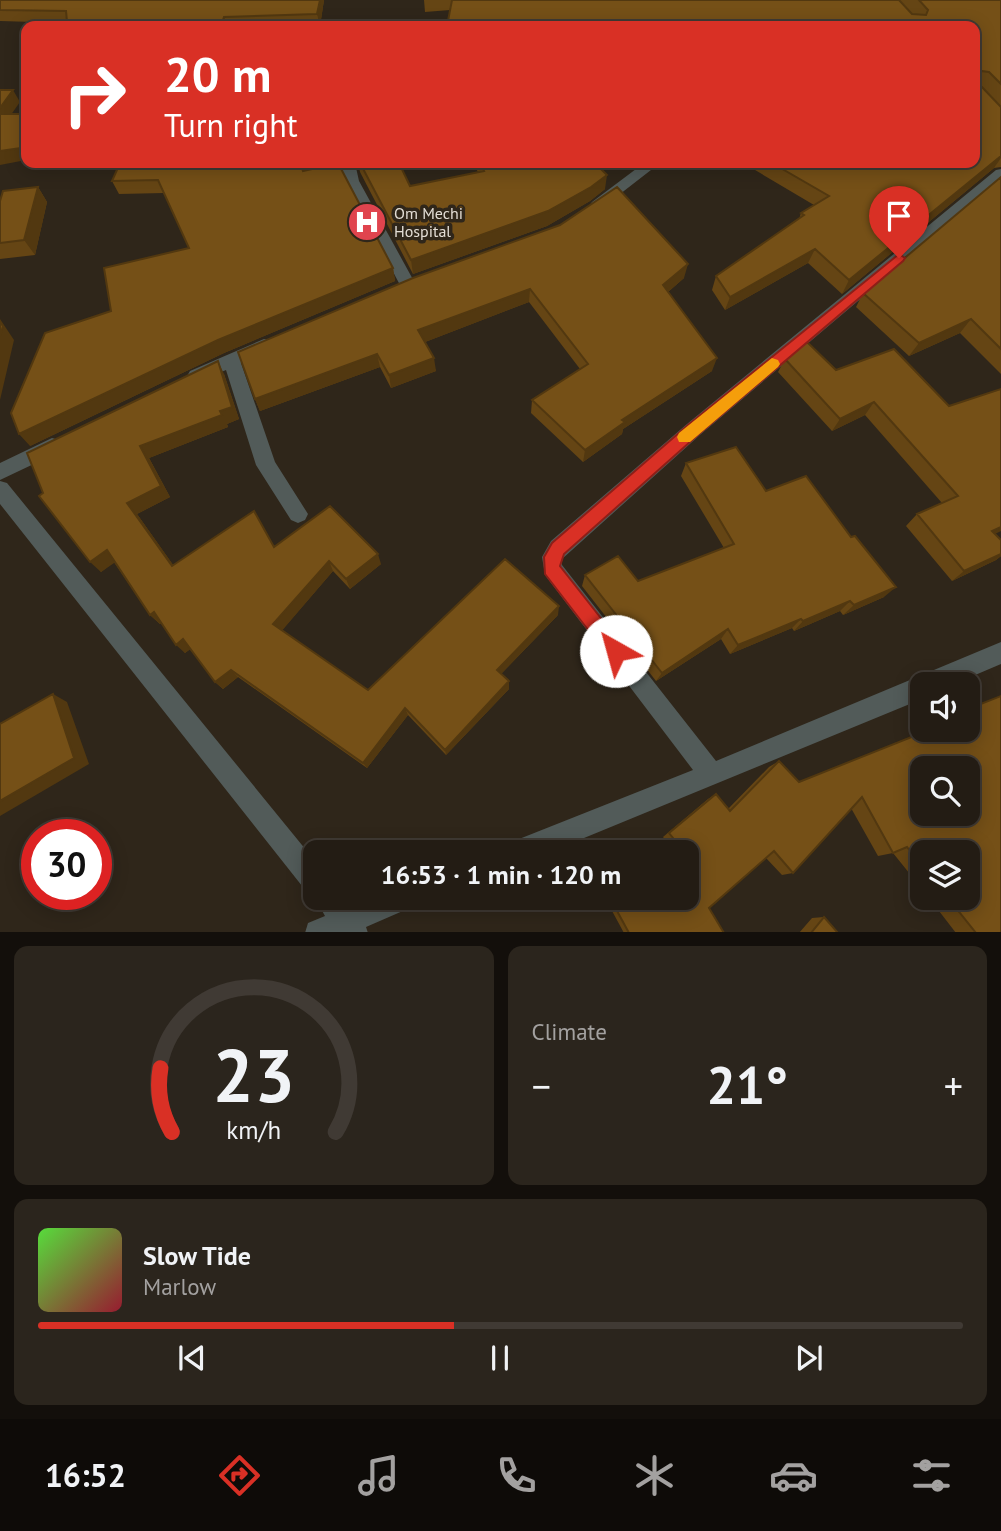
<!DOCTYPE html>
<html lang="en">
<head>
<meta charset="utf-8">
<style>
	body { margin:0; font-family:"PT Sans",sans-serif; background:#2b251d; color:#f1f3f6; height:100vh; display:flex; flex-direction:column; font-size:26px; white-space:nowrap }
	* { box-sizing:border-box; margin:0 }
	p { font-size:23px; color:#a3a1a0 }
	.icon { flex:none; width:38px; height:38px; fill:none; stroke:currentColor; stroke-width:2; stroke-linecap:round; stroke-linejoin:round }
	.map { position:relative; height:932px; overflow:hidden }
	.details { display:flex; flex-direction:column; gap:14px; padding:14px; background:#130f0b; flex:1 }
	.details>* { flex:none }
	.guide { position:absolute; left:21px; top:21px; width:959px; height:147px; border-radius:14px; box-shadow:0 4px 18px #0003,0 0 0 2px #403a34; background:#d93025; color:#fff; overflow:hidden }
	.controls { position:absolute; left:910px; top:672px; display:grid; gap:14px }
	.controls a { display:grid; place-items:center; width:70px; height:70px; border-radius:14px; background:#231c14; box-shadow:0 4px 18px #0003,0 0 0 2px #403a34; font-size:35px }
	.speed { position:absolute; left:21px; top:819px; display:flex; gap:14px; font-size:35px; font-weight:700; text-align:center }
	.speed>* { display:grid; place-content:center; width:91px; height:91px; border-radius:50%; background:#231c14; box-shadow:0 4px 18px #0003,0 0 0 2px #403a34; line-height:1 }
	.speed .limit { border:10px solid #d22; background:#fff; color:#111 }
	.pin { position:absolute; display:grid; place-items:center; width:60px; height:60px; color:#fff; margin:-72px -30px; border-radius:50% 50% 50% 0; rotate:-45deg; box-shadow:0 0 7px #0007 }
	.pin .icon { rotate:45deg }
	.me { position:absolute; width:77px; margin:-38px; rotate:322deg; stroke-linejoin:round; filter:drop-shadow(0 0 5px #0008) }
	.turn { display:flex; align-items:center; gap:24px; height:147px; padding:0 28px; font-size:32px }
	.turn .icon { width:91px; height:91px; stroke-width:2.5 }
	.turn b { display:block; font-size:49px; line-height:60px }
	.big { font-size:52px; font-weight:700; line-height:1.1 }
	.details .card { flex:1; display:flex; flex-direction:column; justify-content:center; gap:10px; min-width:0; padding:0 24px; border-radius:14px; background:#2b251d }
	.details .dial { align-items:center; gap:0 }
	.dial svg { height:182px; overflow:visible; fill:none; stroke:#403a34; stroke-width:7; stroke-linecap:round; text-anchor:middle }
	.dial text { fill:#f1f3f6; stroke:none }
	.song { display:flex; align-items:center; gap:21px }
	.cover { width:84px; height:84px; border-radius:10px; background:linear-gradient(135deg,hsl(110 70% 55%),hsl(350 70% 35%)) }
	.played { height:7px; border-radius:4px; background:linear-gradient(90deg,#d93025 45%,#403a34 45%) }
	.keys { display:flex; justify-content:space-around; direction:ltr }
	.heat { display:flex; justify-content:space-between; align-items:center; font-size:38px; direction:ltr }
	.details .tiles { flex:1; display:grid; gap:14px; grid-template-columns:1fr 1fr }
	.card:last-child { grid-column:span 2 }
	.trip { position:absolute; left:303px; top:840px; width:396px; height:70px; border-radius:14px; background:#231c14; box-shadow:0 4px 18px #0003,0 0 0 2px #403a34; font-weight:700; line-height:70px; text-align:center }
	.tabs { display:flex; height:112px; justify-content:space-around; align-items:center; background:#0e0b08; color:#a3a1a0 }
	.tabs .icon { width:49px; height:49px }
	.tabs .active { color:#d93025 }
	.tabs b { font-size:32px; color:#f1f3f6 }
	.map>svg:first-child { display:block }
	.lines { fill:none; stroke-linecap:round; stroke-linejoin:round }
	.service { fill:#525b59; fill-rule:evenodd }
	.minor { fill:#525b59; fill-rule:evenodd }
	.wall { fill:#654514 }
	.shaded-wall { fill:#523810 }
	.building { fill:#755017; stroke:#523810; stroke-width:2; fill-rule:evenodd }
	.route { fill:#d93025; stroke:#8d1f18; stroke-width:2 }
	.slow { fill:#f59e0b }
	.labels { text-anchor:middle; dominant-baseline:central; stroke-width:7; stroke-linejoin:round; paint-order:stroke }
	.far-poi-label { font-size:16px; fill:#e3ddd5; stroke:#2f261a; text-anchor:start }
</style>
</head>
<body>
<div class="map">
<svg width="1001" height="933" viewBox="0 0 1001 933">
	<rect width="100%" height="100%" fill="#2f261a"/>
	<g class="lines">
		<path class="service" d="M 341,163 L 355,163 L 359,181 L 416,285 L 414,289 L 402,289 L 400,285 L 345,181 Z"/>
		<path class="minor" d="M 644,163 L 660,163 L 602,208 L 592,208 L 590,205 L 592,202 Z
			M 1001,169 L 1001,180 L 701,434 L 562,559 L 562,565 L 716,761 L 1001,642 L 1001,664 L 954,684 L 922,684 L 922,699 L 550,852 L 505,852 L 509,843 L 693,770 L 545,575 L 542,557 L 551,541 L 687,424 L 996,170 Z
			M 264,339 L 270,340 L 273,345 L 270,350 L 241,363 L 275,462 L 308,514 L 305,520 L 298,523 L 291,520 L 256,465 L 226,370 L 196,383 L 190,381 L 187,376 L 190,371 Z
			M 52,438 L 59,440 L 61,446 L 59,452 L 0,480 L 0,463 Z
			M 0,481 L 7,483 L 315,861 L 315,895 L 306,891 L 0,504 Z
			M 315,898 L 345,898 L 351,906 L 371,898 L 416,898 L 412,907 L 366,927 L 368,933 L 305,933 L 308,923 L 325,916 Z"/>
	</g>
	<path class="wall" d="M 0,0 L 324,0 L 320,26 L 69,26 L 67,23 L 0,21 Z
		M 424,0 L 1001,0 L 1001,167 L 994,168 L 842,294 L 808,263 L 725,310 L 712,290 L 716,276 L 799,219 L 801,213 L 814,205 L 750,167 L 751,165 L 748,163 L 975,163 L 450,10 L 425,12 Z
		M 358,163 L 399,163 L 410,186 L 478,172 L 473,163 L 595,163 L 605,189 L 590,201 L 547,226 L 413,274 L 360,172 Z
		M 303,171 L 393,268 L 395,281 L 224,353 L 30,446 L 111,311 L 189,248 L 164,193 L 119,194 L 112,181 Z
		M 1001,177 L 1001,374 L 960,333 L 909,356 L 856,307 L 863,293 Z
		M 38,187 L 47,202 L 35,255 L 0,259 L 0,201 Z
		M 413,278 L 684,278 L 668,292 L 712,371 L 623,429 L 622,434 L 583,462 L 531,413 L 532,400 L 580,369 L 529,302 L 425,342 L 436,371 L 391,388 L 380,367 L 260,411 L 255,399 Z
		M 785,359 L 836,370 L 949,406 L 995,534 L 1001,556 L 996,560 L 952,581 L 906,526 L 917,514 L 942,503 L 865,415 L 832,431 L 778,372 Z
		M 224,374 L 239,419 L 227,424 L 228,427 L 149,458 L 170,497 L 137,514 L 173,565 L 274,547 L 381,564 L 350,589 L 333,571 L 282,630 L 368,690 L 558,615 L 501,674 L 509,689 L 446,755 L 408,715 L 367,768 L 238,677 L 223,689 L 215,682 L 190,649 L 185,653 L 161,623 L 160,624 L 150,615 L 114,562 L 101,572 L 43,493 Z
		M 686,463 L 766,491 L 884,597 L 843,615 L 840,611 L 794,631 L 792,628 L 730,654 L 721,639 L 656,681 L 582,586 L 585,575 L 638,581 L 724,548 L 681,476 Z
		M 922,730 L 968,730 L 1001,933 L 956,933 L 929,898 L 968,898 L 922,852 L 922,889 L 893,853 L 878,856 L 851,808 L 793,873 L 782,875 L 766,858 L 709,908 L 724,933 L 624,933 L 605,898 L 686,898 L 686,852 L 650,852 L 666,841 L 663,837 L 708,799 L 716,794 L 728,809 L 769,767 L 779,761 L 799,782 L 924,732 Z
		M 824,917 L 838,933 L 799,933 L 812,918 Z"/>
	<path class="shaded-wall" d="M 320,0 L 324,0 L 320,26 L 317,14 Z
		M 224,17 L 227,26 L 223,26 L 222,23 Z
		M 13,90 L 20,102 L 3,126 L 0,122 L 0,108 Z
		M 26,139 L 26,160 L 0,165 L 0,151 Z
		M 1001,156 L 1001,158 L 994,168 L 842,294 L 849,280 Z
		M 607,175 L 605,189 L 590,201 L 547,226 L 413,274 L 411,260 Z
		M 38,187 L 47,202 L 35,255 L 24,240 Z
		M 815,249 L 808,263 L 725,310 L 730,297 Z
		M 688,264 L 684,278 L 660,299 L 663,285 Z
		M 393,268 L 395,281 L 224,353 L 30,446 L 19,434 L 218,340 Z
		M 530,289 L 529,302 L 420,344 L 418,330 Z
		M 0,319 L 14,340 L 0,400 Z
		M 971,319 L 960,333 L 909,356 L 919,343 Z
		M 377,354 L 380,367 L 260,411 L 255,399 Z
		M 434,358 L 436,371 L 391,388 L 389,375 Z
		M 717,358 L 712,371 L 623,429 L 622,434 L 583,462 L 585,450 L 622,420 Z
		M 218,361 L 224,374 L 239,419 L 227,424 L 228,427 L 149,458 L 170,497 L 137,514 L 181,576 L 172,566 L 127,503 L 140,446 L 220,411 Z
		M 874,402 L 865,415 L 832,431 L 840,419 Z
		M 1001,527 L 1001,531 L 979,542 L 992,531 Z
		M 107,550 L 117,561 L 101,572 L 90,562 Z
		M 378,554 L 381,564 L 350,589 L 346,579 Z
		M 1001,554 L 1001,556 L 996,560 L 952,581 L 964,571 Z
		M 329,561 L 333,571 L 280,633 L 273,624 Z
		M 896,587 L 884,597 L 843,615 L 854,605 Z
		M 850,601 L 840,611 L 794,631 L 803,621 Z
		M 559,606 L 558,615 L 497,678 L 497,670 Z
		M 154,612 L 164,621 L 160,624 L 150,615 Z
		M 801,619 L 792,628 L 730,654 L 738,645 Z
		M 728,629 L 721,639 L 656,681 L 662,673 Z
		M 183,639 L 192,648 L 185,653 L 176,645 Z
		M 231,670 L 238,677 L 223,689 L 215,682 Z
		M 509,681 L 509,689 L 446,755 L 445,750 Z
		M 53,694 L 67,702 L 89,764 L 0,816 L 0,801 Z
		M 405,708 L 408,715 L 367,768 L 363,763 Z"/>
	<path class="building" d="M 0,0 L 320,0 L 317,14 L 224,17 L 222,23 L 209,23 L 207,26 L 116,26 L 119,22 L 67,22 L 66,11 L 0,10 Z
		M 452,0 L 899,0 L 912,14 L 926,15 L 928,10 L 919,0 L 1001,0 L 1001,84 L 989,72 L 981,71 L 981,86 L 1001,107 L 1001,156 L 849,280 L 815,249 L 730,297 L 716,276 L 804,215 L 801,213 L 829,196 L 772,163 L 975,163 L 975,26 L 447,26 Z
		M 0,90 L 13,90 L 0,108 Z
		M 0,114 L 26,114 L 26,139 L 21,148 L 0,151 Z
		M 120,163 L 300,163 L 303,171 L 338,163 L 393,268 L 218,340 L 19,434 L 11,413 L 45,333 L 111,311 L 104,268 L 189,248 L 158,180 L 112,181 Z
		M 360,163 L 399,163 L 410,186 L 484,171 L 480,163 L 595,163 L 607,175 L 591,187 L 548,211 L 411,260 Z
		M 1001,177 L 1001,349 L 971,319 L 919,343 L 863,293 Z
		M 38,187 L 24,240 L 0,243 L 0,201 L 3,191 Z
		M 617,187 L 688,264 L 663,285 L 717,358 L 622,420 L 625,422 L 585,450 L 532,400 L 588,364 L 530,289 L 418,330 L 434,358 L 389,375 L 377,354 L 255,399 L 238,352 L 413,278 L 560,225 Z
		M 0,322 L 3,326 L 0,336 Z
		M 806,341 L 836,370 L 894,349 L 949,406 L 1001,389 L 1001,527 L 992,531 L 1001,540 L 1001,554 L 964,571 L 917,514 L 958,496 L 874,402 L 840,419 L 785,359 Z
		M 218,361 L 232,407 L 220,411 L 222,415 L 140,446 L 161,486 L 127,503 L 172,566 L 254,511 L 274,547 L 330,506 L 378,554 L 346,579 L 329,561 L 273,624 L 368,690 L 505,559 L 559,606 L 497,670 L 509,681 L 445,750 L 405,708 L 363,763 L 231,670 L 215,682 L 183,639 L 176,645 L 154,612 L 150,615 L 107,550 L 90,562 L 39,496 L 43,493 L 27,453 Z
		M 736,447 L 766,491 L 806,476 L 851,537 L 855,536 L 896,587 L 854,605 L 850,601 L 803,621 L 801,619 L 738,645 L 728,629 L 662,673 L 585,575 L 618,556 L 638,581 L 734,544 L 686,463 Z
		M 53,694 L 74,758 L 0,801 L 0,724 Z
		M 1001,696 L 1001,933 L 976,933 L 948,898 L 968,898 L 968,852 L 922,852 L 922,866 L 907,847 L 893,853 L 862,797 L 793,873 L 774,851 L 709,908 L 724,933 L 629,933 L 610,898 L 686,898 L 686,852 L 651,852 L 673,838 L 669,833 L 716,794 L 730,811 L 779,761 L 799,782 L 929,730 L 968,730 L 968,709 ZM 922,768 L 968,768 L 968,814 L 922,814 Z
		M 824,917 L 838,933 L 811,933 Z"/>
	<path class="route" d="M 899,254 L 905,258 L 903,261 L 699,434 L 564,554 L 560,566 L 622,645 L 625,651 L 622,657 L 616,660 L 609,657 L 545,574 L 544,557 L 552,543 L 688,425 Z"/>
	<path class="slow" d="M 772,358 L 778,360 L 780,364 L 778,367 L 690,442 L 679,442 L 677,437 L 679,433 Z"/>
	<defs>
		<g id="hospital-disc" transform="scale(2.0125)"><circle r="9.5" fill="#e0444e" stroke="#2f261a"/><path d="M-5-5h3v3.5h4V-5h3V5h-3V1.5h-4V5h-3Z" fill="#fff"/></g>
	</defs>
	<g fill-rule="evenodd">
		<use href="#hospital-disc" x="367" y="222"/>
	</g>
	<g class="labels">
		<g class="far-poi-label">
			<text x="394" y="213">Om Mechi<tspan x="394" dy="18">Hospital</tspan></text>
		</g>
	</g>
</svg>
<div class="controls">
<a><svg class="icon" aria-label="sound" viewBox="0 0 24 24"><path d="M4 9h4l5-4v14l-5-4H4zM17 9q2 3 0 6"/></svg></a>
<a><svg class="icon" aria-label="search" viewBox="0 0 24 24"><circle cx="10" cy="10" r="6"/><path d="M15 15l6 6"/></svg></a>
<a><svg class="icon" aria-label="layers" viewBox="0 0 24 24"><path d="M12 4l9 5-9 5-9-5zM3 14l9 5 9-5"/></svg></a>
</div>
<div class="speed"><div class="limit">30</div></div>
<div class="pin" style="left:899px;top:258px;background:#d93025"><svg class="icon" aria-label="arrive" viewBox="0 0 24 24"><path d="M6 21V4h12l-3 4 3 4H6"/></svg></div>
<svg class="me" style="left:616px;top:651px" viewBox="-20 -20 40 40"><circle r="19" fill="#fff"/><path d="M0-13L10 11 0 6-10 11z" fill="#d93025"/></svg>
<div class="trip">16:53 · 1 min · 120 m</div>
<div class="guide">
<div class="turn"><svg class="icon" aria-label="right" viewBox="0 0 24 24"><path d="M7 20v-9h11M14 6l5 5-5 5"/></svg><div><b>20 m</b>Turn right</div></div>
</div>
</div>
<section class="details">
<div class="tiles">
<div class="card dial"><svg viewBox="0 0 100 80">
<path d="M14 69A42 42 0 1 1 86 69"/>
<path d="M14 69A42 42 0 0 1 9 41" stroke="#d93025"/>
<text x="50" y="56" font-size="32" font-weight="700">23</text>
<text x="50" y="72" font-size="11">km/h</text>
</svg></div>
<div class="card"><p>Climate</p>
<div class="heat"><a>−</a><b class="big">21°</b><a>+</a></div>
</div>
<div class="card">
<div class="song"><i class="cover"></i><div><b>Slow Tide</b><p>Marlow</p></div></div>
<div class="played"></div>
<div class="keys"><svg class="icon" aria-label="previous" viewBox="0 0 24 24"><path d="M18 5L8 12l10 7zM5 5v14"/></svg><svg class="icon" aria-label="pause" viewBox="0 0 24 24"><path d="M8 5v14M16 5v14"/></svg><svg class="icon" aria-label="next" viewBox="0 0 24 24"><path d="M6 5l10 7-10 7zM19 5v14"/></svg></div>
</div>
</div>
</section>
<nav class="tabs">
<b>16:52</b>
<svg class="icon active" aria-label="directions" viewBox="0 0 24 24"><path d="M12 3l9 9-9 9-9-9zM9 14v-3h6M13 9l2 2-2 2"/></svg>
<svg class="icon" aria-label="music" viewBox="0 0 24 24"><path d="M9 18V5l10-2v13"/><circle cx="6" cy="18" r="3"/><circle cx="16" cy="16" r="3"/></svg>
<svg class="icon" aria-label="phone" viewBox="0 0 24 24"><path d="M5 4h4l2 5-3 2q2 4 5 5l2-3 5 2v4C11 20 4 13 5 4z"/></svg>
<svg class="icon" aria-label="climate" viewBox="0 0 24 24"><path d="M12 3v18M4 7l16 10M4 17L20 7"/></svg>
<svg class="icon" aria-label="car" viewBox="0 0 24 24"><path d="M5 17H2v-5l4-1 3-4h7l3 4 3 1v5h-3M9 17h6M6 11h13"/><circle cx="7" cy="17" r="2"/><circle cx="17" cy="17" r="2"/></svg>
<svg class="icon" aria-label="filters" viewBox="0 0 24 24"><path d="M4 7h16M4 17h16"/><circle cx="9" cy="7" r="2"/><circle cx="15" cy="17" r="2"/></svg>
</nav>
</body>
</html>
